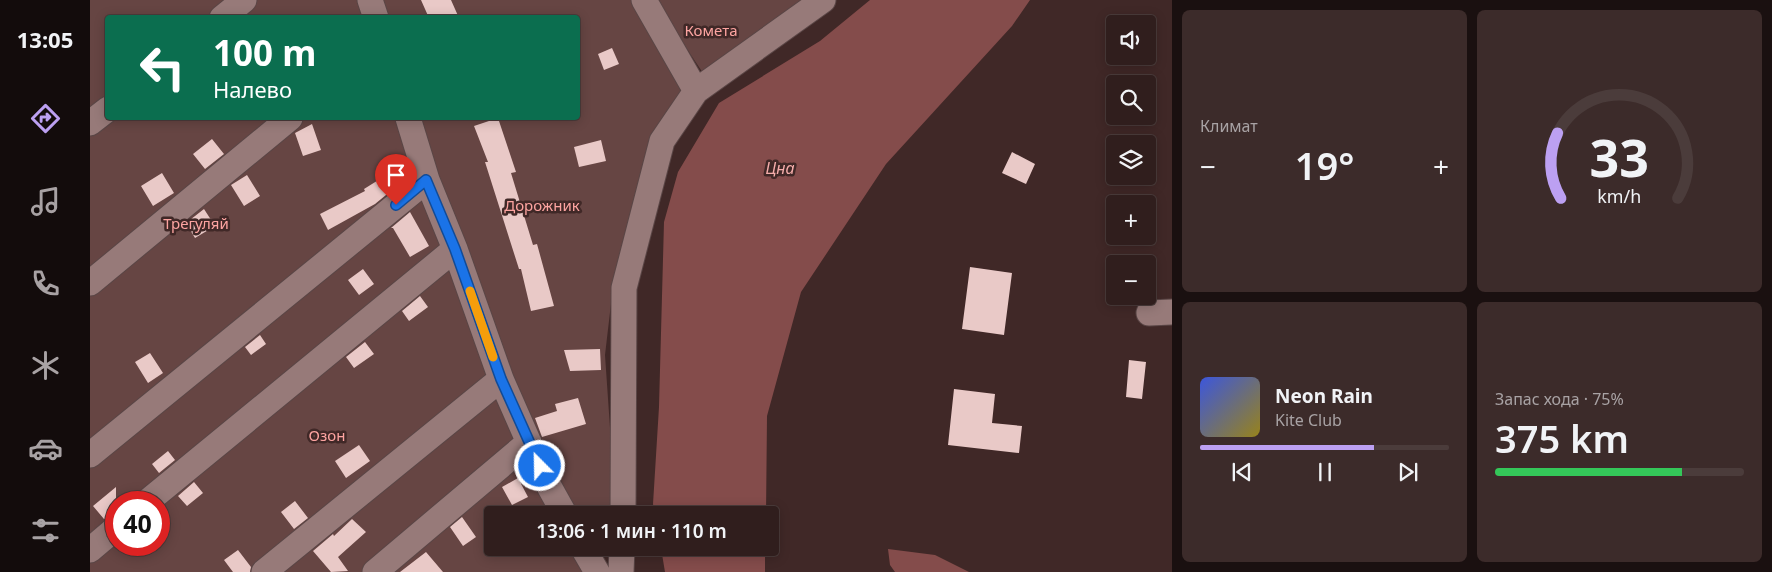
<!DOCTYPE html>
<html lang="ru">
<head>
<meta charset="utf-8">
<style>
	body { margin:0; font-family:"Noto Sans",sans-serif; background:#3c2b2a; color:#f1f3f6; height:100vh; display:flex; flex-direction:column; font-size:19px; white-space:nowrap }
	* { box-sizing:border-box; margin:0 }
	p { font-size:16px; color:#a8a2a4 }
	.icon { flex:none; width:28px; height:28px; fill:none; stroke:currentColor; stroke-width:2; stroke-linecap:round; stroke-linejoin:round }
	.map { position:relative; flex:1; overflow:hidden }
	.sheet { display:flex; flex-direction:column; gap:10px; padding:10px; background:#1a1010; width:600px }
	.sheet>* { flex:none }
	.hud { position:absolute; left:15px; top:15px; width:475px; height:105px; border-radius:5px; box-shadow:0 2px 12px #0003,0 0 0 1px #4b3c3b; background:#0b6e4f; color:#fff; overflow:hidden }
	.controls { position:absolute; left:1016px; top:15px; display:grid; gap:10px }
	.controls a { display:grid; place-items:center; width:50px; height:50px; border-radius:5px; background:#301e1d; box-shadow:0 2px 12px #0003,0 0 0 1px #4b3c3b; font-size:25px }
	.speed { position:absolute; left:15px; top:491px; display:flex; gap:10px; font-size:25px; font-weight:700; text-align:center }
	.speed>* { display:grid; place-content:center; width:65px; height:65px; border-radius:50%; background:#301e1d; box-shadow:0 2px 12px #0003,0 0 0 1px #4b3c3b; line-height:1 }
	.speed .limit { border:8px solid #d22; background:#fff; color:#111 }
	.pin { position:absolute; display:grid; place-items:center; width:42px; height:42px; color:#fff; margin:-51px -21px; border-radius:50% 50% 50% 0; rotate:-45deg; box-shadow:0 0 5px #0007 }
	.pin .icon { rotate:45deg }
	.me { position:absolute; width:55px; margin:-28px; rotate:337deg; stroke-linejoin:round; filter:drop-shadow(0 0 4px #0008) }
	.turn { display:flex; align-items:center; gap:18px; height:105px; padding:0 25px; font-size:22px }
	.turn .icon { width:65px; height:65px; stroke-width:2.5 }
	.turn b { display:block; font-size:35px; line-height:42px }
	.big { font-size:38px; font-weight:600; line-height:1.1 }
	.sheet .card { flex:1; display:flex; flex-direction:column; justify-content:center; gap:8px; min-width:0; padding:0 18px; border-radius:8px; background:#3c2b2a }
	.sheet .dial { align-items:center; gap:0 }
	.dial svg { height:130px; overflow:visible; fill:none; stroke:#4b3c3b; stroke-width:7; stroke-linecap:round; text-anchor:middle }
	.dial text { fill:#f1f3f6; stroke:none }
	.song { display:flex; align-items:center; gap:15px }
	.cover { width:60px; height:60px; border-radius:8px; background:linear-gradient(135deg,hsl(230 70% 55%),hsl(50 70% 35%)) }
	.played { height:5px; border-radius:2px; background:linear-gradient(90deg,#bca0f2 70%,#4b3c3b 70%) }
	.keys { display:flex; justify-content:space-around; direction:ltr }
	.heat { display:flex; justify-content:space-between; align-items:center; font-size:28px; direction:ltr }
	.charge { height:8px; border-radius:4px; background:linear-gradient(90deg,#34c759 75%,#4b3c3b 0) }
	.sheet .tiles { flex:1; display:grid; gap:10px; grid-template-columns:repeat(2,1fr) }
	.trip { position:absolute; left:394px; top:506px; width:295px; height:50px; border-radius:5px; background:#301e1d; box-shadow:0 2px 12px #0003,0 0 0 1px #4b3c3b; font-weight:600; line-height:50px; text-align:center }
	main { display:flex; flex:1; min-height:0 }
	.tab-bar { display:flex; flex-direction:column; width:90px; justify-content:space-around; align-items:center; background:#130c0c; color:#a8a2a4 }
	.tab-bar .icon { width:35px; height:35px }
	.tab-bar .on { color:#bca0f2 }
	.tab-bar b { font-size:22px; color:#f1f3f6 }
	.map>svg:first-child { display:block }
	.green { fill:#664543; fill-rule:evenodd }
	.water { fill:#844c4b }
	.building { fill:#e9c9c7 }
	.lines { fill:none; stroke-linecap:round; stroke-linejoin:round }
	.minor-casing { stroke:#5a4646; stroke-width:27 }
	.minor { stroke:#977a79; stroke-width:25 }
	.route-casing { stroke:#114b97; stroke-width:12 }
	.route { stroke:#1a73e8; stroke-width:9 }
	.slow { stroke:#f59e0b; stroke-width:9 }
	.labels { text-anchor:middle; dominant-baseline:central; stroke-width:5; stroke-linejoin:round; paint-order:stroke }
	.park-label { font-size:15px; fill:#fda4a1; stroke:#402827 }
	.water-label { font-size:16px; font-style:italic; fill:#f5adab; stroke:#402827 }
</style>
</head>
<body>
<main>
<nav class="tab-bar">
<b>13:05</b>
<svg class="icon on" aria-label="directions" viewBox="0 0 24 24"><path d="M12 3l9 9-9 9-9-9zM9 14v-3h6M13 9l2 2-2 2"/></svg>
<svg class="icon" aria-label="music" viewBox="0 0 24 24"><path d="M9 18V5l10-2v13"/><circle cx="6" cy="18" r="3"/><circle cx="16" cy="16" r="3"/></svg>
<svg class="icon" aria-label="phone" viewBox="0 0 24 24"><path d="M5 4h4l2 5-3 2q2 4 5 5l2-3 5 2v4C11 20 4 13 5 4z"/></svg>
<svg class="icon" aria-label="climate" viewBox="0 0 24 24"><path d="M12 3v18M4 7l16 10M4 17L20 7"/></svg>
<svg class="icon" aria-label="car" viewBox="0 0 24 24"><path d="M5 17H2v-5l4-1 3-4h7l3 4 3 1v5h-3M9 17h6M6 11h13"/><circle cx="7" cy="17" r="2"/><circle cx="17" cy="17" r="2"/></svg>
<svg class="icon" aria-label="filters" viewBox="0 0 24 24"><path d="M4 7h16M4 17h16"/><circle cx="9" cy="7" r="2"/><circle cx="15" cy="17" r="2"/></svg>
</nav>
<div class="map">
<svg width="1082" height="572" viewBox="0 0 1082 572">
	<rect width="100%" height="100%" fill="#402827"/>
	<path class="green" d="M 0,0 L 269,0 L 276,17 L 18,18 L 18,118 L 307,118 L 330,178 L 0,448 Z
		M 284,0 L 543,0 L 597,89 L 563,141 L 524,278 L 515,355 L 526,515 L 482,515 L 417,366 L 327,118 L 488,118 L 488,18 L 290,17 Z
		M 564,0 L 711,0 L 613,73 Z
		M 335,189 L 431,444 L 280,572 L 0,572 L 0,458 ZM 26,502 L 69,502 L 69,545 L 26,545 Z
		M 435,451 L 468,515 L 402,515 L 402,548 L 485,548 L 498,572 L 291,572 Z"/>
	<path class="water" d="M 780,0 L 940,0 L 922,26 L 796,164 L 711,292 L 677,416 L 676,515 L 565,515 L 563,504 L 569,407 L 574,222 L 588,172 L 629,103 L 730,41 Z
		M 571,548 L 675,548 L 675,572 L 575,572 Z
		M 798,549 L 845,555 L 879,572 L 805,572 L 800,565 Z"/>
	<path class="building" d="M 331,0 L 361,0 L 369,18 L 339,18 Z
		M 522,48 L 529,64 L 514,70 L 508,54 Z
		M 408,118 L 426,172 L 421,173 L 443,245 L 447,244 L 464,306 L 441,311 L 431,269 L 429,269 L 395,162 L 398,162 L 384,126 Z
		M 222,124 L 231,150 L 213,156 L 205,133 Z
		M 122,139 L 134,154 L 115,169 L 103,154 Z
		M 511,140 L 516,161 L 489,167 L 484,147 Z
		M 922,152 L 945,164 L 936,184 L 912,173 Z
		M 72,173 L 84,193 L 63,206 L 51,186 Z
		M 309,174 L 313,181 L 285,204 L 238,230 L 230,214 L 275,191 L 274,189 L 290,179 L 293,182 Z
		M 157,175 L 170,196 L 154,206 L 141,185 Z
		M 114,209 L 125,226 L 105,238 L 96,223 Z
		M 320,212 L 339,246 L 320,257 L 303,228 L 301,228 Z
		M 880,267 L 922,273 L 914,335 L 872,329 Z
		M 273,269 L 284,284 L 269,295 L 258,280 Z
		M 330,296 L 338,307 L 319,321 L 312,311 Z
		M 170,335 L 176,344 L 161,355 L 155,347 Z
		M 275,342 L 284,354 L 264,368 L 256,357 Z
		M 510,349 L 511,370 L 480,371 L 474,350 Z
		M 60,353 L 73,373 L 58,383 L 45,362 Z
		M 1039,360 L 1056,362 L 1052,399 L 1036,397 Z
		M 864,389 L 905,394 L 902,423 L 932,426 L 929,453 L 858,445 Z
		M 488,398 L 496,424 L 452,437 L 445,418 L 467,411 L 465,404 Z
		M 269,445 L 280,461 L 256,478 L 245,461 Z
		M 78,451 L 85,460 L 69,473 L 62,464 Z
		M 428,478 L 438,497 L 422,505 L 412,487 Z
		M 104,482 L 113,493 L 97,506 L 88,496 Z
		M 26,487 L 26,514 L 14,519 L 3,506 Z
		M 205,501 L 218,518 L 204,529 L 191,512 Z
		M 372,517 L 386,537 L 373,546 L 360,527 Z
		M 262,519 L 276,532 L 248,557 L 258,571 L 241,572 L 223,551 L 243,534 L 244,536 Z
		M 148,550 L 161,567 L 160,572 L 143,572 L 134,560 Z
		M 336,552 L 353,572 L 310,572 Z"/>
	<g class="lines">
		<g class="minor-casing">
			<path id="minor" d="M 280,0 L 286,18
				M 554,0 L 606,91
				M 132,18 L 154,0
				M 318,118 L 337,180 L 365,249 L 411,379 L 455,479 L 475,515
				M 0,123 L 18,109
				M 0,283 L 200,118
				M 1059,313 L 1082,312
				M 0,455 L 337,180
				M 57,502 L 365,249
				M 533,515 L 534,288 L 572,141 L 606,91 L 733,0
				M 493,548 L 507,572
				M 0,550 L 26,528
				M 174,572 L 411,379
				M 285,572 L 439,442
				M 531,572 L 532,548"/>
		</g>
		<use href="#minor" class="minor"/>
	</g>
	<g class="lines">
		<g class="route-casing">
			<path id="route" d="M 306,205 L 336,180 L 365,249 L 411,379 L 450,466"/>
		</g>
		<use href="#route" class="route"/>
		<path class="slow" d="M 380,291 L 403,357"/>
	</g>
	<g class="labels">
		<g class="park-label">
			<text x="621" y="30">Комета</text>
			<text x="452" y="205">Дорожник</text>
			<text x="106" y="223">Трегуляй</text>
			<text x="237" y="435">Озон</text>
		</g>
		<g class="water-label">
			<text x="690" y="168">Цна</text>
		</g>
	</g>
</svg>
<div class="controls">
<a><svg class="icon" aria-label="sound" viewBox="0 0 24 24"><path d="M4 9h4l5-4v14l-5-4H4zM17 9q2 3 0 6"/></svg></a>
<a><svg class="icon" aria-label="search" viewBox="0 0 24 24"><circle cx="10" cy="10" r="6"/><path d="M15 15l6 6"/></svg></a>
<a><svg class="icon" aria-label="layers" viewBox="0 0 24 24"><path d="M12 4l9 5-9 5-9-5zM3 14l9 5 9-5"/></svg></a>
<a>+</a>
<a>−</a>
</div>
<div class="speed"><div class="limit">40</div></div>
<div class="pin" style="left:306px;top:205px;background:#d93025"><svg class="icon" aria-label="arrive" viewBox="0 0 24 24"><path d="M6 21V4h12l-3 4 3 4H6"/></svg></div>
<svg class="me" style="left:450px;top:466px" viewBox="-20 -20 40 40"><circle r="17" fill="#1a73e8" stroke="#fff" stroke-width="3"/><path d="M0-11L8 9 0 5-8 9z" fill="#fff"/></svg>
<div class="trip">13:06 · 1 мин · 110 m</div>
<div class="hud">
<div class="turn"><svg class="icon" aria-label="left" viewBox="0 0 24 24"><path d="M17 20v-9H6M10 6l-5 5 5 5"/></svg><div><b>100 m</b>Налево</div></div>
</div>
</div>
<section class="sheet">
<div class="tiles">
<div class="card"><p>Климат</p>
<div class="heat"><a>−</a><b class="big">19°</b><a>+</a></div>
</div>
<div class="card dial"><svg viewBox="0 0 100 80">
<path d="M14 69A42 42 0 1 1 86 69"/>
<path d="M14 69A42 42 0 0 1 12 29" stroke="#bca0f2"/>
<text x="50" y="56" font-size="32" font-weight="700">33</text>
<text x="50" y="72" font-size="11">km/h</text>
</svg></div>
<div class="card">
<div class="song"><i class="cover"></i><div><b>Neon Rain</b><p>Kite Club</p></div></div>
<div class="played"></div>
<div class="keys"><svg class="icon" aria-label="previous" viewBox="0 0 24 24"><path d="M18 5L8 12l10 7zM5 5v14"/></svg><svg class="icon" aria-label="pause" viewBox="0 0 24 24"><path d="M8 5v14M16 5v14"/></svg><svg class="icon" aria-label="next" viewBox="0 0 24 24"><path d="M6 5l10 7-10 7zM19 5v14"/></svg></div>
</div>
<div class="card"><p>Запас хода · 75%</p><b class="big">375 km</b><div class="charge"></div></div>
</div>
</section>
</main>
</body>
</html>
